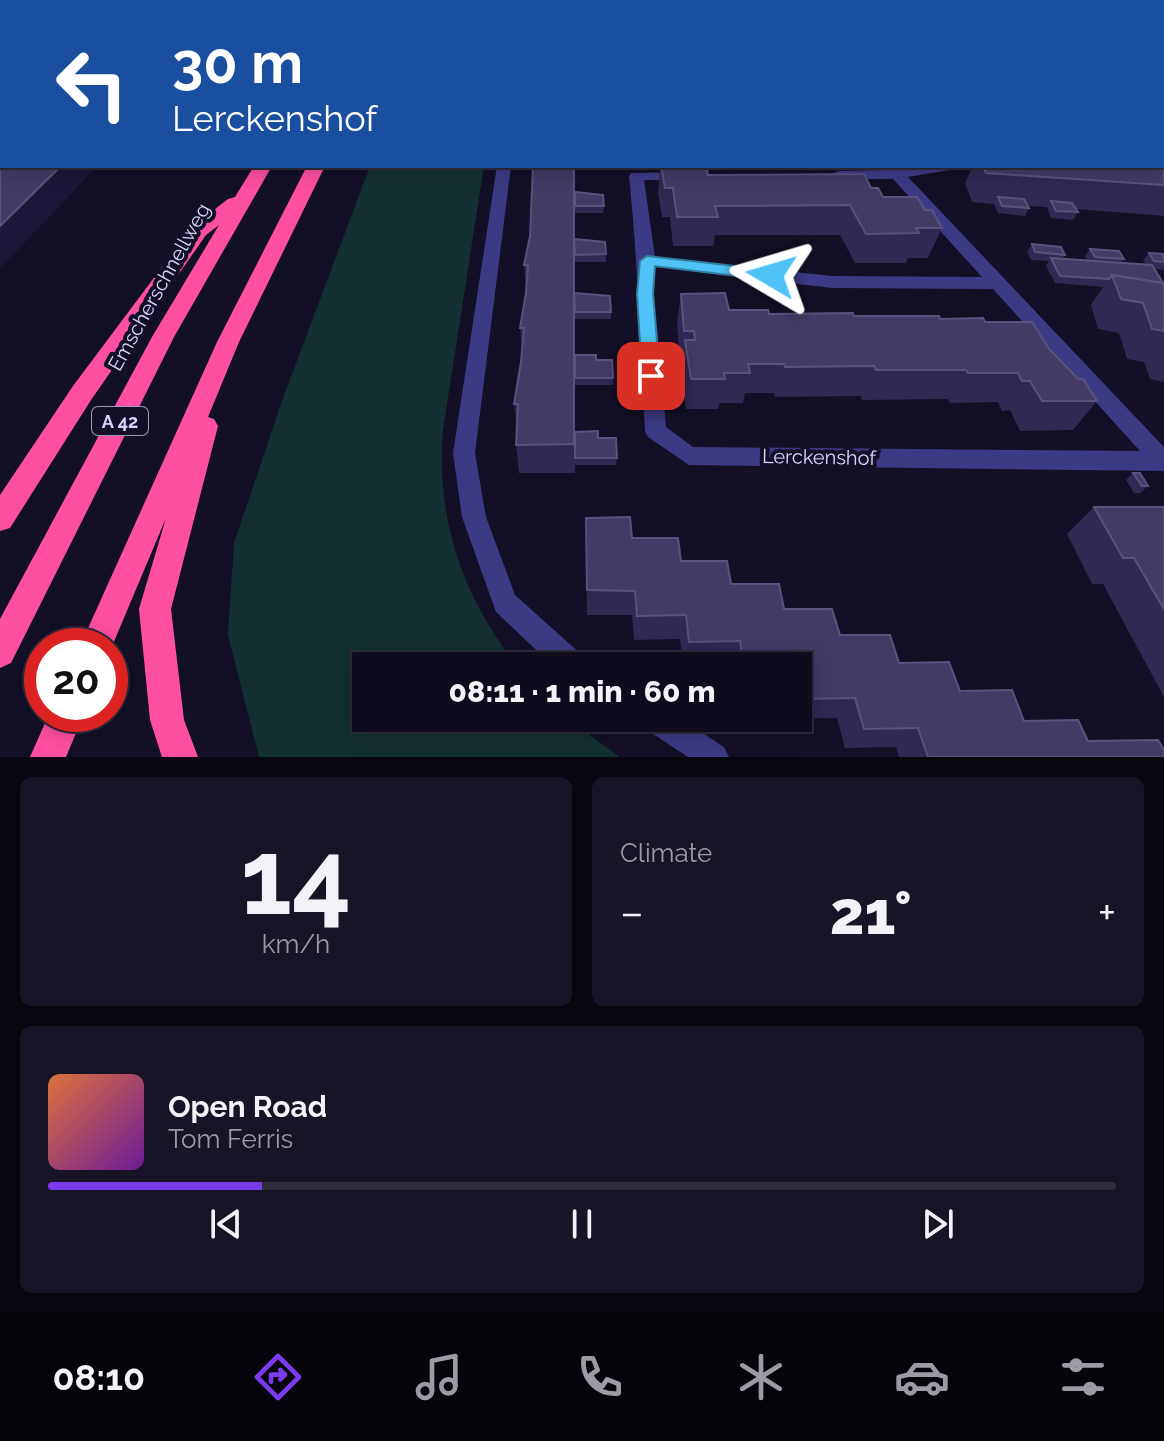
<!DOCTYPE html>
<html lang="en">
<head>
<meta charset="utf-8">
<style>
	body { margin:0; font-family:Raleway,sans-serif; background:#171425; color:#f1f3f6; height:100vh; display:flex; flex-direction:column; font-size:30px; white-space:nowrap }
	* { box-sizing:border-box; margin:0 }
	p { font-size:26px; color:#9b9ba3 }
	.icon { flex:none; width:44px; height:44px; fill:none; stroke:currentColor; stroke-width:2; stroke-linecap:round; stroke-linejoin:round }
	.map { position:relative; height:757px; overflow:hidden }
	.details { display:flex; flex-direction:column; gap:20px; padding:20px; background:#08060f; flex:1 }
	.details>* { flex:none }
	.guide { position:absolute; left:0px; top:0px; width:1164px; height:168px; box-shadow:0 4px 20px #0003,0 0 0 2px #2e2b3b; background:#1a4fa0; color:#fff; overflow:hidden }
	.speed { position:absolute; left:24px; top:628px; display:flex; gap:16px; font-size:40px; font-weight:700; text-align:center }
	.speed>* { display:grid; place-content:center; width:104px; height:104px; border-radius:50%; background:#0e0b1c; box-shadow:0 4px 20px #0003,0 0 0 2px #2e2b3b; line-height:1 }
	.speed .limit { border:12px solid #d22; background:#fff; color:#111 }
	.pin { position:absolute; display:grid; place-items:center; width:68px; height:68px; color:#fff; margin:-34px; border-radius:16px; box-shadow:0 4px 12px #0006 }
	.me { position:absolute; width:88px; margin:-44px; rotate:277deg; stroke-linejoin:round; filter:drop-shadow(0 0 6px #0008) }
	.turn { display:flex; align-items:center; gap:28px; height:168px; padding:0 40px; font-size:36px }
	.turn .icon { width:104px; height:104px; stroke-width:2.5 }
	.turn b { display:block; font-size:56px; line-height:68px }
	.big { font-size:60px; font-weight:800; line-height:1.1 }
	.details .widget { flex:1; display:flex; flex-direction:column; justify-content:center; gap:12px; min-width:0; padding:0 28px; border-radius:12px; background:#171425 }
	.details .dial { align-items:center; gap:0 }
	.dial b { font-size:104px; line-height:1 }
	.song { display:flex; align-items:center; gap:24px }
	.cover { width:96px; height:96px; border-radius:12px; background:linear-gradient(135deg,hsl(20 70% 55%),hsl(280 70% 35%)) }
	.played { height:8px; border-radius:4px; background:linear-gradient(90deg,#7c3aed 20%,#2e2b3b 20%) }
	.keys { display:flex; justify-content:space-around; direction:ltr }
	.heat { display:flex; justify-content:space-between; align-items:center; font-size:44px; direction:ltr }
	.details .tiles { flex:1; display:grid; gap:20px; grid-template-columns:1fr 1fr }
	.widget:last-child { grid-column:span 2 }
	.trip { position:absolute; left:352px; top:652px; width:460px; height:80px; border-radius:0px; background:#0e0b1c; box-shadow:0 4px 20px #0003,0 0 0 2px #2e2b3b; font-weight:800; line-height:80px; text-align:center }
	.dock { display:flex; height:128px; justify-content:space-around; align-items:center; background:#06040b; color:#9b9ba3 }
	.dock .icon { width:56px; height:56px }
	.dock .on { color:#7c3aed }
	.dock b { font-size:36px; color:#f1f3f6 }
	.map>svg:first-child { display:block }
	.green { fill:#12302f }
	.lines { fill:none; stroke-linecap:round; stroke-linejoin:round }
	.minor { fill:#3d3a85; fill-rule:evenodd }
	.highway { fill:#ff4fa3; fill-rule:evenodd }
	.wall { fill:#312854 }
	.shaded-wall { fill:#1d163a }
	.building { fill:#433a66; stroke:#5a527e; stroke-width:2 }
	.route { fill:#4fc3f7; stroke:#337fa1; stroke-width:2 }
	.labels { text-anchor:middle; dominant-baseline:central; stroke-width:8; stroke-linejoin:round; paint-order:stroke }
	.shield { fill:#130f26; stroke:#9e99be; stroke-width:2 }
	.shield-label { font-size:18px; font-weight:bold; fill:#d9d4ff }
	.street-label { font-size:20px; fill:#d9d4ff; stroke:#130f26 }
</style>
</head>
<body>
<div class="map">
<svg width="1164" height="757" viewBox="0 0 1164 757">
	<rect width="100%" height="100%" fill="#130f26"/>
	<path class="green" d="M 370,166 L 484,166 L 443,430 C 436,520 462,595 517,666 L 366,666 L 366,718 L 566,718 L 620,757 L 259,757 L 228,635 L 234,543 L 283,398 Z"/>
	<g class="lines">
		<path class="minor" d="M 152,0 L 188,0 L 189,2 L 153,2 Z
			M 366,0 L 403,0 L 404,2 L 367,2 Z
			M 1162,46 L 1164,46 L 1164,52 L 1162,52 Z
			M 1162,68 L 1164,68 L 1164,76 L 1162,76 Z
			M 497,166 L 511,166 L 475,453 L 486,517 L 515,595 L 583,656 L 587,666 L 553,666 L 496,612 L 462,517 L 453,453 Z
			M 887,166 L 897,166 L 900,169 L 956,166 L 949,170 L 908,177 L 1164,447 L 1164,471 L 689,465 L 648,437 L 645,431 C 640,346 638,261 629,176 L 631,173 L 686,172 L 693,176 L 686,180 L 644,180 L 655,257 L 832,276 L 982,277 L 893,179 L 838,179 L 831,175 L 838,171 L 885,170 ZM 655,267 L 832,288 L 993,289 L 1140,451 L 693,447 L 666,427 L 654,294 Z
			M 640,718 L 680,718 L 724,747 L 729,757 L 688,757 L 644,728 Z"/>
		<path class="highway" d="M 254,166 L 272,166 L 174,337 L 11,663 L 0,668 L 0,619 L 152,337 L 219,225 L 206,235 L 91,400 L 10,528 L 0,531 L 0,495 L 73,386 L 192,227 L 228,199 L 235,197 Z
			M 307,166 L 325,166 L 239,342 L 208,417 L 214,419 L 218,426 L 171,609 L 184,720 L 198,757 L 162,757 L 150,720 L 139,609 L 166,518 L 110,651 L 110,646 L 80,646 L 217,342 Z
			M 49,714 L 84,714 L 66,757 L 30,757 Z"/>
	</g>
	<path class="wall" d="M 856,0 L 889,0 L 889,2 L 868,2 L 856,1 Z
		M 905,0 L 941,0 L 941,2 L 906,2 Z
		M 1047,0 L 1162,0 L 1164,1 L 1164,20 L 1162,20 L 1162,2 L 1049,2 Z
		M 0,34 L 2,34 L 2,82 L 0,82 Z
		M 1162,112 L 1164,112 L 1164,156 L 1162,156 Z
		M 660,166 L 708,175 L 871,188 L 883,197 L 925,210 L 942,228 L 928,258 L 908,258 L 906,263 L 855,263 L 840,235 L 715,235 L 713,246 L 673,246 L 670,217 L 662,217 L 658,193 Z
		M 973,166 L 1164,167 L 1164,216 L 1076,209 L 1078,212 L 1073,220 L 1051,218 L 1047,207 L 1028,206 L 1029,208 L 1025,216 L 998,213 L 994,204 L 972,202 L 965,183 Z
		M 575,192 L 604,206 L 603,213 L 575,213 L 575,239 L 606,254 L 606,262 L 575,262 L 575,293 L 611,312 L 611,319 L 575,319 L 575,355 L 596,360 L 613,378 L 613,385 L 575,385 L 575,473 L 519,473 L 516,445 L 517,428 L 514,404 L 521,362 L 522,352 L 520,328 L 526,290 L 524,265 Z
		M 1032,244 L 1065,255 L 1062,259 L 1088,261 L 1085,256 L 1090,249 L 1124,259 L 1121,263 L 1146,265 L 1143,260 L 1149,253 L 1164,254 L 1164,270 L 1154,269 L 1164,283 L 1164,382 L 1150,379 L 1144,362 L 1127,359 L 1119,333 L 1098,329 L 1091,305 L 1103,287 L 1055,283 L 1046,266 L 1049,261 L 1031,260 L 1027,252 Z
		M 681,294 L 729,310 L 769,314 L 940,319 L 985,322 L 1049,349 L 1097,401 L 1073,430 L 1020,431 L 1010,410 L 1002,411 L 998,402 L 950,403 L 948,399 L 862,400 L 861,396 L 775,397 L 774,393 L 745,393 L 743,403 L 720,403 L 718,409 L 686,409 L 680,370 L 682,361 L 680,361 L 677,324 Z
		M 575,432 L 598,438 L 617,458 L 616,465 L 575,465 Z
		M 1133,473 L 1148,486 L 1140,493 L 1134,493 L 1126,480 Z
		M 1094,507 L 1164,507 L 1164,697 L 1103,584 L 1092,584 L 1067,534 Z
		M 586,518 L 1024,721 L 1088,741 L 1164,757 L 899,757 L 896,747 L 845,748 L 837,718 L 788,719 L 798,718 L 798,666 L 730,666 L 730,664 L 683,665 L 680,639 L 634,640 L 632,615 L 587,615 Z"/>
	<path class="shaded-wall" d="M 0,0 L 16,0 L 17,2 L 2,2 L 2,17 L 1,17 L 2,23 L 0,23 Z
		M 2,37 L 2,71 L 0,71 L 0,38 Z
		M 2,113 L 2,131 L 0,132 L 0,114 Z
		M 61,166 L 98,166 L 0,268 L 0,226 Z"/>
	<path class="building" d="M 959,0 L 990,0 L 991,2 L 959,2 Z
		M 1008,0 L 1042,0 L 1044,2 L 1009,2 Z
		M 1131,0 L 1162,0 L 1164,1 L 1164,8 L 1162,8 L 1162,2 L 1133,2 Z
		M 2,55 L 2,71 L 0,71 L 0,56 Z
		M 2,95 L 2,113 L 0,114 L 0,96 Z
		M 1162,112 L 1164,112 L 1164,127 L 1162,127 Z
		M 2,143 L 2,166 L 61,166 L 0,226 L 0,145 Z
		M 533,166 L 574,166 L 574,444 L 516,445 L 518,404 L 514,404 L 521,362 L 524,328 L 520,328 L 526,293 L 528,265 L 524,265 L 530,236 Z
		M 661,166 L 706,166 L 708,175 L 864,174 L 871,188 L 878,188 L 883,197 L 917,197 L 925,210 L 932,210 L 942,228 L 916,228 L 919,233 L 866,234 L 850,205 L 715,206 L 718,217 L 677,217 L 673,188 L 665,188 Z
		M 983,166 L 1164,167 L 1164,185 L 986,173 Z
		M 575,192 L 603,195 L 604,206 L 575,206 Z
		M 998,197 L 1024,199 L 1029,208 L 1002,206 Z
		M 1051,201 L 1072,203 L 1078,212 L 1056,211 Z
		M 574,239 L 605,242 L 606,254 L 575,255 Z
		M 1032,244 L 1061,247 L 1065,255 L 1035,252 Z
		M 1090,249 L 1119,251 L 1124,259 L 1095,257 Z
		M 1149,253 L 1164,254 L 1164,262 L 1154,261 Z
		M 1051,258 L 1152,265 L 1163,283 L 1112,275 L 1109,279 L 1060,276 Z
		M 1112,275 L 1164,283 L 1164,331 L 1152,329 L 1143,303 L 1121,299 Z
		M 574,293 L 610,296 L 611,312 L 575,312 Z
		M 725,293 L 729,310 L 768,310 L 769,314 L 853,313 L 854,316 L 939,316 L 940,319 L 983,318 L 985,322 L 1032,322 L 1049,349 L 1078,379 L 1083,379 L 1097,401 L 1042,401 L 1030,381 L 1022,381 L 1018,373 L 968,373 L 966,370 L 876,370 L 874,366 L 785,367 L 784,364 L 748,364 L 750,373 L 724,373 L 725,379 L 691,379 L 685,340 L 695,340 L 694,331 L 684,331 L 681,294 Z
		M 575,355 L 596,355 L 596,360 L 612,360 L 613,378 L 575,378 Z
		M 598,431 L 598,438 L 616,438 L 617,458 L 575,458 L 575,432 Z
		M 1133,473 L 1140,473 L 1148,486 L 1142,486 Z
		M 1094,507 L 1164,507 L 1164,609 L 1134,558 L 1123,558 Z
		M 630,517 L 632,538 L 678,538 L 681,561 L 727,561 L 731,584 L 779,584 L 784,609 L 832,609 L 840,635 L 890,635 L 899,663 L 949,662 L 960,691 L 1012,690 L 1024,721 L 1078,720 L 1088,741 L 1158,740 L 1164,750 L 1164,757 L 928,757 L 918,728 L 864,729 L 855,698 L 802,699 L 798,677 L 798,666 L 744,666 L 740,641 L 689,642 L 686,615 L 637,616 L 635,591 L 587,590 L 586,518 Z"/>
	<path class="route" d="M 647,256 L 771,270 L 778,275 L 771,280 L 655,266 L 653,294 L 660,376 L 651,383 L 642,376 L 637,294 L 640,261 Z"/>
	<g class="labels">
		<rect class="shield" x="92" y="407" width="56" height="28" rx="6"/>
		<g class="shield-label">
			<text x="120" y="421">A 42</text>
		</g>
		<g class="street-label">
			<text transform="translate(159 287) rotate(-61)">Emscherschnellweg</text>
			<text transform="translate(819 457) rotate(1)">Lerckenshof</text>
		</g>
	</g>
</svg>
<div class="speed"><div class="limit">20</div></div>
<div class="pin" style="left:651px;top:376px;background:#d93025"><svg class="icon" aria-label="arrive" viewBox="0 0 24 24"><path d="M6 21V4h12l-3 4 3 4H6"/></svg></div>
<svg class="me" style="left:771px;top:275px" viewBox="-20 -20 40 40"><path d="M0-17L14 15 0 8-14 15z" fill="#4fc3f7" stroke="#fff" stroke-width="4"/></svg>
<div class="trip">08:11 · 1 min · 60 m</div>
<div class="guide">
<div class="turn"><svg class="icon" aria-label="left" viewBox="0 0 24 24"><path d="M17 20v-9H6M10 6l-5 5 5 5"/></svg><div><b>30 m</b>Lerckenshof</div></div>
</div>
</div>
<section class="details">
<div class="tiles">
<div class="widget dial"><b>14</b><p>km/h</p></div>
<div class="widget"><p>Climate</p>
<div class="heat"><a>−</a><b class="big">21°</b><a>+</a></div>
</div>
<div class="widget">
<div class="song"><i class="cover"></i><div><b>Open Road</b><p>Tom Ferris</p></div></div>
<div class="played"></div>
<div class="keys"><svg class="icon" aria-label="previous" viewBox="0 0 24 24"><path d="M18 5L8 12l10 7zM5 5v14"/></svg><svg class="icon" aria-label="pause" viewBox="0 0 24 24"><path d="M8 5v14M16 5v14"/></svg><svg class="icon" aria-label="next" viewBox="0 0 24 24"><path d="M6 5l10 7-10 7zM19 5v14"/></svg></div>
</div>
</div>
</section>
<nav class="dock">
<b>08:10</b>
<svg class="icon on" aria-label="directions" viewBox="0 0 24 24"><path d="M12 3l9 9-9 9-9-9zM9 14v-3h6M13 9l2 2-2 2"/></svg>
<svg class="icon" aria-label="music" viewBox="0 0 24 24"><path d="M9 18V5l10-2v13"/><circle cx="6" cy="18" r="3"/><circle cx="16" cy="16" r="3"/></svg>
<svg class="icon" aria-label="phone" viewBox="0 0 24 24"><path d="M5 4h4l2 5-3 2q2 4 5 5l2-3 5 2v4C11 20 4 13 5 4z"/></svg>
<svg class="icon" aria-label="climate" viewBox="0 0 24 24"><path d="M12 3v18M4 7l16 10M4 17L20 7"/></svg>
<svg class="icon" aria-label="car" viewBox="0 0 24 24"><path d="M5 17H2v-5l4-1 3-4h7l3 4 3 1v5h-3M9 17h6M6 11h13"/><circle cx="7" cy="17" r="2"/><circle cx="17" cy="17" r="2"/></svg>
<svg class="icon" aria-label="filters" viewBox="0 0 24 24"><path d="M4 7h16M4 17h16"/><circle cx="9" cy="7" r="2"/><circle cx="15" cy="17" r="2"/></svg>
</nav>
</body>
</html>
